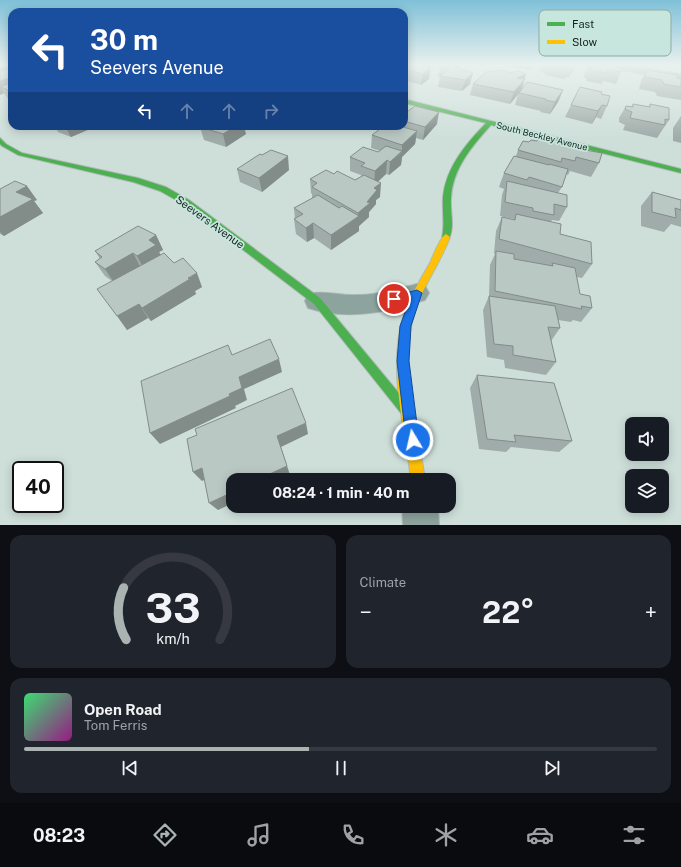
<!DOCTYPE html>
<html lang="en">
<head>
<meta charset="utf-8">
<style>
	body { margin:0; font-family:"Public Sans",sans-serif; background:#20242c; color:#f1f3f6; height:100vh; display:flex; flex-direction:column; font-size:15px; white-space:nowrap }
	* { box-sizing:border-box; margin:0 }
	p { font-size:13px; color:#9ea1a6 }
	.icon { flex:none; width:22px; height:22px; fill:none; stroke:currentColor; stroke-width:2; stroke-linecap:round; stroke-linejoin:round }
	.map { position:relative; height:525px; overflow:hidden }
	.side { display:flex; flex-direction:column; gap:10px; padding:10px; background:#0d0f14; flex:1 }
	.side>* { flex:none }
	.top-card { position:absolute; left:8px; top:8px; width:400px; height:122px; border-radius:12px; box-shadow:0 2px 10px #0003; background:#1a4fa0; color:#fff; overflow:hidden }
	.tools { position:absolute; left:625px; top:417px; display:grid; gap:8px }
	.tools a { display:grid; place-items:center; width:44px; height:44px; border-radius:8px; background:#171b24; box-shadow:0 2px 10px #0003; font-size:20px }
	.speed { position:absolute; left:12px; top:461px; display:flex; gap:8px; font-size:20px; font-weight:700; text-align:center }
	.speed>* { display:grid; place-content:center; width:52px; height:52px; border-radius:50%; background:#171b24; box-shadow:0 2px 10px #0003; line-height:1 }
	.speed .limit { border:2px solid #111; border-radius:6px; background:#fff; color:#111 }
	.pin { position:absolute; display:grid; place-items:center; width:34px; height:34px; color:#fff; margin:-17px; border:2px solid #fff; border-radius:50%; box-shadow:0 1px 4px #0007 }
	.me { position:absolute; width:44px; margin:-22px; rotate:351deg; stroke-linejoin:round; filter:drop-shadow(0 0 3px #0008) }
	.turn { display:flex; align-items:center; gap:14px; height:84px; padding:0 16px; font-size:18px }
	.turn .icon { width:52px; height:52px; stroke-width:2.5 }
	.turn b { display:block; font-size:28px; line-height:34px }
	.lanes { display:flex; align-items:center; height:38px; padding:0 16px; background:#0003; justify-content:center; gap:20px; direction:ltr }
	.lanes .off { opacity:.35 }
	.big { font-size:30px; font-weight:700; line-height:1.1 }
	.side .widget { flex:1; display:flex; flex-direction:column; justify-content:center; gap:6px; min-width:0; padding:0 14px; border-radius:12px; background:#20242c }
	.side .dial { align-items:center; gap:0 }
	.dial svg { height:104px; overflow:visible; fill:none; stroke:#363941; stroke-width:7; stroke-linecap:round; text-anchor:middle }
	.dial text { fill:#f1f3f6; stroke:none }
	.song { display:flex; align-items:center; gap:12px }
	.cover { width:48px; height:48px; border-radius:6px; background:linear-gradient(135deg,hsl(140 70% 55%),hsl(310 70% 35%)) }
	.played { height:4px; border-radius:2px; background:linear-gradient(90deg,#abb3b2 45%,#363941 45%) }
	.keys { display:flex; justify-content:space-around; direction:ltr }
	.heat { display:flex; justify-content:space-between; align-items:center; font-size:22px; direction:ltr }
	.side .tiles { flex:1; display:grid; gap:10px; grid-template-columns:1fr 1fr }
	.widget:last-child { grid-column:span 2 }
	.trip { position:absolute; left:226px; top:473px; width:230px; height:40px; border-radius:12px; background:#171b24; box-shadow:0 2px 10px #0003; font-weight:700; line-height:40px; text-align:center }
	.dock { display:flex; height:64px; justify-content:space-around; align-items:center; background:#090b0e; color:#9ea1a6 }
	.dock .icon { width:28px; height:28px }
	.dock .active { color:#abb3b2 }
	.dock b { font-size:18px; color:#f1f3f6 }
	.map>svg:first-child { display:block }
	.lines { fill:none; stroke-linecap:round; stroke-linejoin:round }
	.street-casing { stroke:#aebbb7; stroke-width:2 }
	.fast-casing { stroke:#aebbb7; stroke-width:2 }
	.slow-casing { stroke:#aebbb7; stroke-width:2 }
	.street { fill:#8da39d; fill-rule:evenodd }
	.fast { fill:#4caf50; fill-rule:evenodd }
	.slow { fill:#ffc107; fill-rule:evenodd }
	.wall { fill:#a0aca9 }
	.shaded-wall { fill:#828c89 }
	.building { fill:#bac8c4; stroke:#828c89 }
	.route { fill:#1a73e8; stroke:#114b97 }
	.labels { text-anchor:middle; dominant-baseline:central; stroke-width:3.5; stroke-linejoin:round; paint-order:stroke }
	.far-street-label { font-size:9px; fill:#15211d; stroke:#c7e6dd }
	.street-label { font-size:11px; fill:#15211d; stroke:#c7e6dd }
	.key { fill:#c7e6dd; stroke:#92aba3; stroke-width:1 }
	.key-label { font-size:11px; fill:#15211d }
</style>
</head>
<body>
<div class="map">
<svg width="681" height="525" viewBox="0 0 681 525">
	<rect width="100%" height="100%" fill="#cedfda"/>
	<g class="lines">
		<g class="street-casing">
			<path id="street" d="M 602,65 L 625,65 L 681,74 L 681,80 L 607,68 Z
				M 417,284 L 425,286 L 429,293 L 425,300 C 387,312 348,321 308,308 L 305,301 L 308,294 C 323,290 337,295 352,295 C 374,296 396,289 417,284 Z
				M 402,506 L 438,506 L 439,525 L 403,525 Z"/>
		</g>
		<g class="fast-casing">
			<path id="fast" d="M 404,99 L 681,169 L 681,173 L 491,125 C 472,146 452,169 451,199 C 450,212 455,227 449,239 L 446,240 L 442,237 C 445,224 442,211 443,197 C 446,167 466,144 486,123 L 404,103 Z
				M 0,138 L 6,144 L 22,153 L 138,178 L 166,187 L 189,200 L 320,298 L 412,409 L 414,413 L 412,417 L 408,419 L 404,417 L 314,304 L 183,204 L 160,191 L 133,182 L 18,155 L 2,146 L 0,144 Z"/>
		</g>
		<g class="slow-casing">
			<path id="slow" d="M 446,234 L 450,237 C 440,264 422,287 414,314 C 398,368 418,426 425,480 L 411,480 C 405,426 387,368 404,314 C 410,296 421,279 430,263 C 433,256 441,236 446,234 Z"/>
		</g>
		<use href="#street" class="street"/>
		<use href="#fast" class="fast"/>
		<use href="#slow" class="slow"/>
	</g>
	<path class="wall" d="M 0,65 L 12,65 L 12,101 L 8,99 L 4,93 L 0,95 Z
		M 404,65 L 431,65 L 429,79 L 421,85 L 404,80 Z
		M 442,65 L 459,65 L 458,68 L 470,84 L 462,91 L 438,87 L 440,77 L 438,77 L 440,66 Z
		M 506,65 L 534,65 L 530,70 Z
		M 542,65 L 576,65 L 569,77 L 566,77 L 565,79 L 545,75 L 545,73 L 539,72 Z
		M 588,65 L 616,65 L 616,67 L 621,72 L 616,84 L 603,81 L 602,84 L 586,81 L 587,78 L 584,78 L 585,75 L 584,75 Z
		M 647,70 L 681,79 L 681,100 L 657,96 L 655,92 L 639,89 L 641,81 Z
		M 509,73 L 526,74 L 522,90 L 563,90 L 558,102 L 550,114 L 540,112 L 541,111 L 515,105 L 518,94 L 510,104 L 470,95 L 473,84 Z
		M 601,94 L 607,106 L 601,119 L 596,117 L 592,124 L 565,117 L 571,105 Z
		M 633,104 L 649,107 L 650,104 L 669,120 L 657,138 L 623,130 L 625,125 L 619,122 L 619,118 L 626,106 L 631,107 Z
		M 404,114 L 437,124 L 423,140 L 416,138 L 415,144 L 402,157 L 401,165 L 389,175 L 386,174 L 378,182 L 380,197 L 376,200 L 376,204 L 369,212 L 369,217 L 359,226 L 359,231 L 331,250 L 314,238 L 307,242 L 296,234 L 294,219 L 295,219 L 294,208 L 312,198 L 312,194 L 311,193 L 310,179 L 334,174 L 355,180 L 361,177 L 361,175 L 350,171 L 350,157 L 378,152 L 380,151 L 371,148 L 372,135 L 404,126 Z
		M 681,116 L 681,143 L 673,141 L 673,128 Z
		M 55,126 L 97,126 L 71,137 L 58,132 Z
		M 200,127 L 246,134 L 226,147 L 204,140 Z
		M 537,141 L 569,147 L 599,163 L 591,177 L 570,171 L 568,175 L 566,174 L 562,187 L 558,193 L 567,207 L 559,221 L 552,220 L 551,222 L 560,234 L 592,264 L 582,278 L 577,277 L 580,294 L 592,308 L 581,322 L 573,320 L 571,322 L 558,320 L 560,328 L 551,341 L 556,362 L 546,375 L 505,368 L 504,360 L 487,357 L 483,310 L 489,296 L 490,265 L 495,254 L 494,253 L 496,231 L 502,217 L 513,220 L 514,219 L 500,216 L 502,195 L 504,189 L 499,187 L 504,173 L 516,156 L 518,150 L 529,142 Z
		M 237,169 L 289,170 L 262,192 L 240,182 Z
		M 0,189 L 37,200 L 34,201 L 43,213 L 4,236 L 0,234 Z
		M 652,192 L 681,200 L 681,227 L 671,224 L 664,232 L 641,226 L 641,206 Z
		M 156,235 L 163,250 L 159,252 L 161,255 L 174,263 L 202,287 L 195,291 L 196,294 L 151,321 L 148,318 L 127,330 L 112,281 L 105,276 L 95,262 L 100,259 L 95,251 Z
		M 477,375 L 572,441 L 559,452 L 511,447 L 506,452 L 479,449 L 470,388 Z"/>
	<path class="shaded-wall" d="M 12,65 L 12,94 L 10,91 L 1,87 L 4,93 L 0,95 L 0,69 Z
		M 431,65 L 429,79 L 421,85 L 423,74 L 427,67 Z
		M 459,65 L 457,75 L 453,78 L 455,67 Z
		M 532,65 L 534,65 L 530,70 Z
		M 575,65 L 576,65 L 569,77 L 574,66 Z
		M 473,73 L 470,84 L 462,91 L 465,80 Z
		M 526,74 L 521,91 L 510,104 L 514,92 L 517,78 Z
		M 563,90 L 558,102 L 550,114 L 555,102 Z
		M 602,105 L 596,117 L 592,124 L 598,111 Z
		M 439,112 L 437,124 L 423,140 L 425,127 Z
		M 65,126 L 97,126 L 71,137 Z
		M 236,126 L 244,126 L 246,134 L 226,147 L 223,134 Z
		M 417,131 L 415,144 L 402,157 L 401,165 L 389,175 L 390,162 L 402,152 L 402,145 Z
		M 288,156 L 289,170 L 262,192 L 259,178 Z
		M 387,160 L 386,174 L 374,185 L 375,171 Z
		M 381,183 L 380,197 L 376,200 L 376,204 L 369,212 L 369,217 L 359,226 L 359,231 L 331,250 L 331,235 L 357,218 L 358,213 L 367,202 L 374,188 Z
		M 27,186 L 37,200 L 34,201 L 43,213 L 4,236 L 0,232 L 0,217 L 16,192 Z
		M 313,223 L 314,238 L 307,242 L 306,228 Z
		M 156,235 L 163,250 L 159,252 L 163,259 L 145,271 L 137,256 L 149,240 Z
		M 133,253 L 141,268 L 115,284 L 105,269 Z
		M 197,273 L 202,287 L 195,291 L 196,294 L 151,321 L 142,308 Z
		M 139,304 L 148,318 L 127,330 L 117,316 Z
		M 279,359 L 282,372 L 244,389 L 247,400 L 235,406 L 236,408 L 160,444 L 150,433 L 229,394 L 239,377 Z
		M 306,423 L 308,434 L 281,447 L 290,475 L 280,480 L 257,480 L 277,436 Z
		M 202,468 L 210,477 L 202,481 L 193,472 Z
		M 233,492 L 233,503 L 218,510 L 209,503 Z"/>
	<path class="building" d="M 0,65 L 12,65 L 0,69 Z
		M 404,65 L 431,65 L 427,67 L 430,68 L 423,74 L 404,69 Z
		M 442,65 L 459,65 L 455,67 L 473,73 L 465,80 L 440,76 L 450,68 L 440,66 Z
		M 554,65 L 575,65 L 574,66 L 570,66 L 569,67 Z
		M 590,65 L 617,65 L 616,67 L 623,68 L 621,72 L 608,70 L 607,73 L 591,70 L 592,67 L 589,67 Z
		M 12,68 L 12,77 L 0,81 L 0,71 Z
		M 503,70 L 509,73 L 519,71 L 526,74 L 517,78 L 525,79 L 514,92 L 473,84 L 486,72 Z
		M 647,70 L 677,75 L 677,78 L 681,79 L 681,87 L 664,84 L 662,80 L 645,77 Z
		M 12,82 L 12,90 L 10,91 L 1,87 Z
		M 527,82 L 563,90 L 555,102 L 545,100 L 546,99 L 519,93 Z
		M 580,87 L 602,92 L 601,94 L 610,96 L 607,106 L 602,105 L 598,111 L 571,105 Z
		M 633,104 L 650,107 L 650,104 L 669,108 L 669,120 L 665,119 L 665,125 L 630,118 L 632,112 L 625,109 L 626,106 L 633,107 Z
		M 415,106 L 439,112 L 425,127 L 404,121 L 404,114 Z
		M 404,125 L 406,125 L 403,127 L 417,131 L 402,145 L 372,135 L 384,126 L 404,126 Z
		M 201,126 L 236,126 L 223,134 L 200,127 Z
		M 540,136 L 570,144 L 569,147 L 602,153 L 599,163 L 576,157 L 575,161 L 562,158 L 561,162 L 518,150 L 523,141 L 529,142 L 531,140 L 537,141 Z
		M 386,146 L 402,151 L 390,162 L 387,160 L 375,171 L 361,166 L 365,163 L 350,157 L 363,147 L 378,152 Z
		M 271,150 L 288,156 L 259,178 L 237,169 L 260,154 L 262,155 Z
		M 514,156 L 549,165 L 549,164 L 568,169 L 562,187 L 529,177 L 527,180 L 504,173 Z
		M 326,170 L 334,174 L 337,171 L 355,180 L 364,175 L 381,183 L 374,188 L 377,190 L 367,202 L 370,203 L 358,213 L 312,187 L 317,183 L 310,179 Z
		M 15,181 L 27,186 L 16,192 L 33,199 L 0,217 L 0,189 Z
		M 507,181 L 567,195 L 567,207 L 554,204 L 554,215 L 533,211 L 533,208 L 505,202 Z
		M 652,192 L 681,200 L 681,210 L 675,208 L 676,218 L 652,212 Z
		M 318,195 L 339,208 L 342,206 L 359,216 L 331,235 L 313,223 L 306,228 L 294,219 L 303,214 L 294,208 Z
		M 516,214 L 561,224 L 560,234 L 591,242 L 592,264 L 499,239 L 502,217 L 515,220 Z
		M 138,226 L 156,235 L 149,240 L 156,245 L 137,256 L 133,253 L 105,269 L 95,262 L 102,257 L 95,251 Z
		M 496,251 L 514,254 L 514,259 L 553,266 L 552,263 L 575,268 L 580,294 L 590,296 L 592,308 L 581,306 L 582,309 L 495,291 Z
		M 164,253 L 174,263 L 183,258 L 197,273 L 188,278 L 190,279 L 142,308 L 139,304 L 117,316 L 97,289 Z
		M 489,296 L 555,306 L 560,328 L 548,327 L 556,362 L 513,355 L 513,346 L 494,344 Z
		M 270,339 L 279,359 L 239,377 L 242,388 L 229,394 L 230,396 L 150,433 L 141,381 L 228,345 L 232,355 Z
		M 477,375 L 554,383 L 572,441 L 514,435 L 516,442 L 487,439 Z
		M 292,388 L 306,423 L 277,436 L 287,466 L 257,480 L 233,480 L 233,492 L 209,503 L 202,468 L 193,472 L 187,439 L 197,435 L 195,429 Z"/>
	<linearGradient id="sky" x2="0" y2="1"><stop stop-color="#7fc0d8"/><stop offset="0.47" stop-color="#e9f1ee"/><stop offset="1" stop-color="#e9f1ee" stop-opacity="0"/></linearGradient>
	<rect width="681" height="138" fill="url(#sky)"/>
	<path class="route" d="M 417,290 L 422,293 L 411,326 L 409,361 L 419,440 L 417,444 L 413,446 L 408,444 L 406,440 L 397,361 L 400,326 L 410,299 L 394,303 L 389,299 L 391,297 Z"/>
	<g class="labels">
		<g class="far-street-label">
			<text transform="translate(542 136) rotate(14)">South Beckley Avenue</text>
		</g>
		<g class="street-label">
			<text transform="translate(210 222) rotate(36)">Seevers Avenue</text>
		</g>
	</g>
	<rect x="539" y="10" width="132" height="46" rx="6" class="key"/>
	<rect x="547" y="22" width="18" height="4" fill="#4caf50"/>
	<rect x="547" y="40" width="18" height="4" fill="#ffc107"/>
	<g class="key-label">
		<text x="572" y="28">Fast</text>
		<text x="572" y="46">Slow</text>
	</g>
</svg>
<div class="tools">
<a><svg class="icon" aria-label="sound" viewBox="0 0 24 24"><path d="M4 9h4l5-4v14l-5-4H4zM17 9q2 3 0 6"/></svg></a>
<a><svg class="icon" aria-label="layers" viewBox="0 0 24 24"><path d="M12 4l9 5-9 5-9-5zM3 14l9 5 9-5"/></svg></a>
</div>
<div class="speed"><div class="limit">40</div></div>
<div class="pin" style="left:394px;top:299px;background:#d93025"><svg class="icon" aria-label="arrive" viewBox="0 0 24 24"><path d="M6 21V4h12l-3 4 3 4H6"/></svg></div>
<svg class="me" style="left:413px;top:440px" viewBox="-20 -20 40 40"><circle r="17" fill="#1a73e8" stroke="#fff" stroke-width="3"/><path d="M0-11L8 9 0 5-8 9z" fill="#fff"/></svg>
<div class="trip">08:24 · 1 min · 40 m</div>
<div class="top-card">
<div class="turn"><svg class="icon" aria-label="left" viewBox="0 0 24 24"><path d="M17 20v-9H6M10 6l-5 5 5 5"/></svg><div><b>30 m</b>Seevers Avenue</div></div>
<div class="lanes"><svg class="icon" aria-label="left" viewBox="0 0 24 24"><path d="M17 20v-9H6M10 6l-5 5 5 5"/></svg><svg class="icon off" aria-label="ahead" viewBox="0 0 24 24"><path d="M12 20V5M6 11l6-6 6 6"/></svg><svg class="icon off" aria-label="ahead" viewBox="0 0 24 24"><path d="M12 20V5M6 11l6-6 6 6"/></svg><svg class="icon off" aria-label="right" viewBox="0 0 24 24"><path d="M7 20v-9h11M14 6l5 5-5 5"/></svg></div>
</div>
</div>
<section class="side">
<div class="tiles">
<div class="widget dial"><svg viewBox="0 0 100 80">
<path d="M14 69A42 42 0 1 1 86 69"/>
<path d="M14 69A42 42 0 0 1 12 29" stroke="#abb3b2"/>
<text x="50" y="56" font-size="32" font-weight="700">33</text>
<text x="50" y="72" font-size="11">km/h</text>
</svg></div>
<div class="widget"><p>Climate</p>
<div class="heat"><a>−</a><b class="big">22°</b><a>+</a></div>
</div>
<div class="widget">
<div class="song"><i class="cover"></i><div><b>Open Road</b><p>Tom Ferris</p></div></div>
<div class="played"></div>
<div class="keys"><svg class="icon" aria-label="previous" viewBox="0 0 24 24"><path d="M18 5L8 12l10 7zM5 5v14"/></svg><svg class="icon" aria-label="pause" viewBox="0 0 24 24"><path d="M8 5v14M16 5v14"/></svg><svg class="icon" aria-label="next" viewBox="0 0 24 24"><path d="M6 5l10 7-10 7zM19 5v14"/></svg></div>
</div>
</div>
</section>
<nav class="dock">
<b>08:23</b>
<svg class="icon active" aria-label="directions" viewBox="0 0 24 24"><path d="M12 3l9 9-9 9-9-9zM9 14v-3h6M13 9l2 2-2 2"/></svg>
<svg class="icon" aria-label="music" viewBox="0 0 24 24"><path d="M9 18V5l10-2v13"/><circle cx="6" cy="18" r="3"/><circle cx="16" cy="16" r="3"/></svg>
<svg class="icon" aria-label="phone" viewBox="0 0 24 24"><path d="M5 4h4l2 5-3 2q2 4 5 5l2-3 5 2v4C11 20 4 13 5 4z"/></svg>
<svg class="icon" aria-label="climate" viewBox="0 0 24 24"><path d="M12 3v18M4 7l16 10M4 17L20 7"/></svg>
<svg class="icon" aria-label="car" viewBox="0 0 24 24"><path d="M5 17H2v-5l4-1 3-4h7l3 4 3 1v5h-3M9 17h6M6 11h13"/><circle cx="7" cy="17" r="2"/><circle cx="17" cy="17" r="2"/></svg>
<svg class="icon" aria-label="filters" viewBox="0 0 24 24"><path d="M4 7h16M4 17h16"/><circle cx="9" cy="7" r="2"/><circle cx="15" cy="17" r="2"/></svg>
</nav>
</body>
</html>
